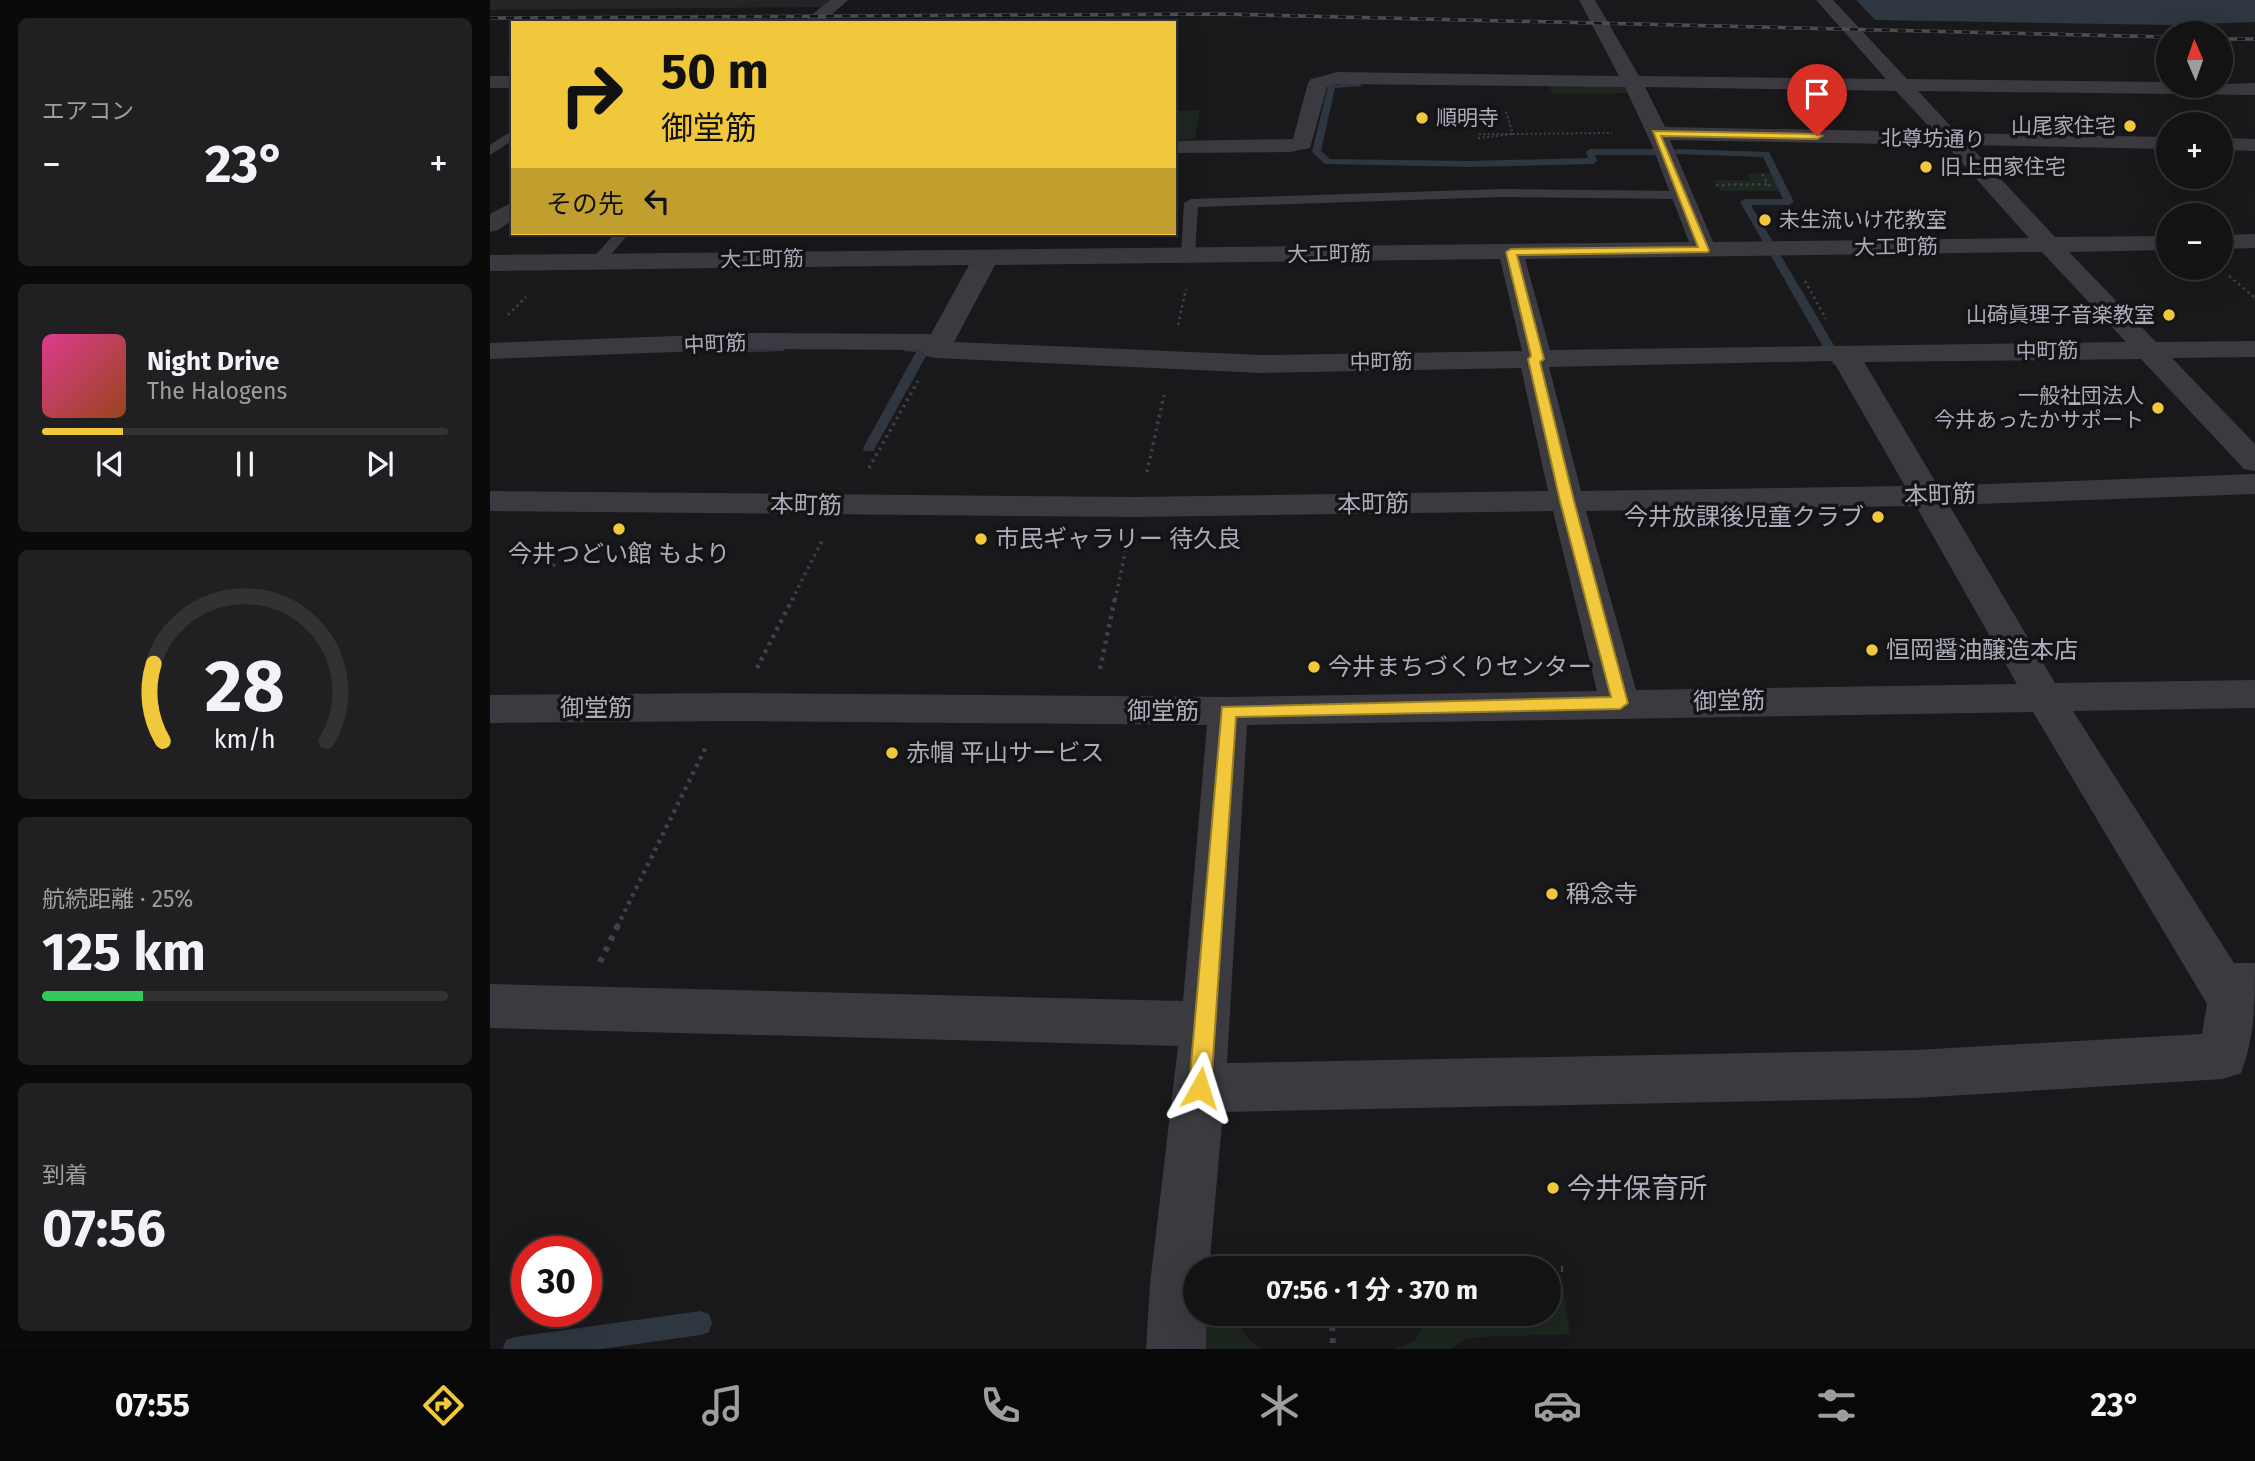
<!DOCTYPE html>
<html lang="ja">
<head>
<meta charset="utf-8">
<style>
	body { margin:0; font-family:"Fira Sans","Noto Sans JP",sans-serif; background:#202022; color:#f1f3f6; height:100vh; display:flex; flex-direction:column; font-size:26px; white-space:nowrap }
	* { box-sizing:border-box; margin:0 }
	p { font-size:23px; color:#9d9ea0 }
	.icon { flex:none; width:38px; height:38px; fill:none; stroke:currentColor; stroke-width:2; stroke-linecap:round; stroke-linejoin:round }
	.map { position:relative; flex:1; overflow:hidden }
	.panel { display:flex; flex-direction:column; gap:18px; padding:18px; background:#0a0a0b; width:490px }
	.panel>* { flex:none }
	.top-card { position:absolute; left:21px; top:21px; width:665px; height:214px; border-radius:0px; box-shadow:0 7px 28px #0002,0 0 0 2px #323234; background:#f1c73b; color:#111; overflow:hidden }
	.needle { width:46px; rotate:358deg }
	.controls { position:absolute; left:1666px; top:21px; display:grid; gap:14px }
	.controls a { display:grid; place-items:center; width:77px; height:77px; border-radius:50%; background:#131314; box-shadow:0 7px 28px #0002,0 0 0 2px #323234; font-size:35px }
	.speed { position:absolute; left:21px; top:1236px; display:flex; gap:14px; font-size:35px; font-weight:700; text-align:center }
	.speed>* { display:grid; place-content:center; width:91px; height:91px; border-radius:50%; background:#131314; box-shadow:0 7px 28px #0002,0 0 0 2px #323234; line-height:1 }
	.speed .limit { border:10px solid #d22; background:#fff; color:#111 }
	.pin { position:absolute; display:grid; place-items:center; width:60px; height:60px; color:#fff; margin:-72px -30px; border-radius:50% 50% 50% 0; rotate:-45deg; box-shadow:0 0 7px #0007 }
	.pin .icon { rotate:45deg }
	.me { position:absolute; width:77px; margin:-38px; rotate:6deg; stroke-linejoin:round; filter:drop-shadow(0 0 5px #0008) }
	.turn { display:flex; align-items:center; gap:24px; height:147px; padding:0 35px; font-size:32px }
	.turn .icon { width:91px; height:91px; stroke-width:2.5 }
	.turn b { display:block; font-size:49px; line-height:60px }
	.then { display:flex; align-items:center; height:66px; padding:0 35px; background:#0003; gap:14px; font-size:26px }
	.big { font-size:52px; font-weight:700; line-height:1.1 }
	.panel .card { flex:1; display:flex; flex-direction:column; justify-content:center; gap:10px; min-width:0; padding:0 24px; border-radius:10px; background:#202022 }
	.panel .dial { align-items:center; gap:0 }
	.dial svg { height:182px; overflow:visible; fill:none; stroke:#323234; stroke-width:7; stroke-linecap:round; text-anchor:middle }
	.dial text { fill:#f1f3f6; stroke:none }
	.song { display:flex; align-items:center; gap:21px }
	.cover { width:84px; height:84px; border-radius:10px; background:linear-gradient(135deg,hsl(330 70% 55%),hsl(20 70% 35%)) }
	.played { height:7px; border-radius:4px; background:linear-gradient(90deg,#f1c73b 20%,#323234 20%) }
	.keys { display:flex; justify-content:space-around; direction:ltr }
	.heat { display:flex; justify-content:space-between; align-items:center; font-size:38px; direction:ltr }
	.charge { height:10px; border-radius:5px; background:linear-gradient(90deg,#34c759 25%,#323234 0) }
	.trip { position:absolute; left:693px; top:1256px; width:378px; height:70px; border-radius:35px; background:#131314; box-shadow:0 7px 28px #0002,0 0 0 2px #323234; font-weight:700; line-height:70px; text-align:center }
	.dock { display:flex; height:112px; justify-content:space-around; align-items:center; background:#080808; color:#9d9ea0 }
	.dock .icon { width:49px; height:49px }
	.dock .selected { color:#f1c73b }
	.dock b { font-size:32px; color:#f1f3f6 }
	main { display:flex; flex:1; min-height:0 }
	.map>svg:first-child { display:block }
	.built { fill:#252528 }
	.green { fill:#1e2620 }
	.water { fill:#2e363f }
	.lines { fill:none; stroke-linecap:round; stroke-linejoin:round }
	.stream { fill:#2e363f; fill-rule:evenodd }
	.path-far4 { stroke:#404147; stroke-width:2; stroke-dasharray:2 2.5; stroke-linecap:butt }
	.path-far3 { stroke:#404147; stroke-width:2.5; stroke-dasharray:2.5 3.5; stroke-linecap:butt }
	.path-far2 { stroke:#404147; stroke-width:3.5; stroke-dasharray:2.5 4.5; stroke-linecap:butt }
	.path-far1 { stroke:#404147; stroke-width:4.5; stroke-dasharray:3.5 5; stroke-linecap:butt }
	.path { stroke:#404147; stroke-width:6; stroke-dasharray:5 7; stroke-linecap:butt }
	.lane { fill:#3a3a40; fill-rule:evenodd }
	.street { fill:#3a3a40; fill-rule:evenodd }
	.rail-casing { stroke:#4d4e55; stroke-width:3.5 }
	.rail { stroke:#141416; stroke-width:2.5; stroke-dasharray:8; stroke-linecap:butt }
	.route { fill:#f1c73b; stroke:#9d8126; stroke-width:2 }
	.poi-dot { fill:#f1c73b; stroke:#141416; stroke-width:2.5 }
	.labels { text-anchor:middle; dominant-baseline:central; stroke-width:7; stroke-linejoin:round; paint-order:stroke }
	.far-poi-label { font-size:21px; fill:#abaeba; stroke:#141416; text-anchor:start }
	.far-street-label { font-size:21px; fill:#abaeba; stroke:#141416 }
	.street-label { font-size:24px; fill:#abaeba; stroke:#141416 }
	.poi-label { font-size:24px; fill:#abaeba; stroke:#141416; text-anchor:start }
	.near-poi-label { font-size:28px; fill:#abaeba; stroke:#141416; text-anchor:start }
</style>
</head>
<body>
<main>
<section class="panel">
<div class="card"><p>エアコン</p>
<div class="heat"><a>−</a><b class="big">23°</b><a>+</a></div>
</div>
<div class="card">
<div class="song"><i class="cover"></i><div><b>Night Drive</b><p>The Halogens</p></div></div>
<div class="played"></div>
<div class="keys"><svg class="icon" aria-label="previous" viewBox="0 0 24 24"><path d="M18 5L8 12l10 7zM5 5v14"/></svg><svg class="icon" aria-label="pause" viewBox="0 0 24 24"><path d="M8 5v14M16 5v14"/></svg><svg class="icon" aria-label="next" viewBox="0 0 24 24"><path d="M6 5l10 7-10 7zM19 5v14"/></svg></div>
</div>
<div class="card dial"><svg viewBox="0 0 100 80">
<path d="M14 69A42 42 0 1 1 86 69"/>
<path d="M14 69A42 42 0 0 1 10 35" stroke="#f1c73b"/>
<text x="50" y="56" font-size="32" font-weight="700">28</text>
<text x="50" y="72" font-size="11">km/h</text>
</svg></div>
<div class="card"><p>航続距離 · 25%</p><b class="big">125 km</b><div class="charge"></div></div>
<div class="card"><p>到着</p><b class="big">07:56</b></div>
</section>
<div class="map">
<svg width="1765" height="1349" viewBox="0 0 1765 1349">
	<rect width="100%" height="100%" fill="#19191b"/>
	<path class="built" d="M 0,0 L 339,0 L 332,7 L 0,10 Z"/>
	<path class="green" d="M 1059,86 L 1134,86 L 1138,93 L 1063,94 Z
		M 710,110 L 705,139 L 684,140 L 684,111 Z
		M 1281,173 L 1290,191 L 1231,191 L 1224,180 L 1260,180 L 1257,174 Z
		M 1073,1287 L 1080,1334 L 990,1337 L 976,1339 L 959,1349 L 903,1349 L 924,1342 L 939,1314 L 1059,1314 L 1059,1288 Z
		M 718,1314 L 741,1314 L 756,1336 L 770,1349 L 716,1349 Z"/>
	<path class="water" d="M 1366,0 L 1765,0 L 1765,22 L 1681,25 L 1385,20 Z"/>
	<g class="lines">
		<path class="stream" d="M 869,82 L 872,86 L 845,88 L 831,151 L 840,159 L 980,161 L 1098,158 L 1096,152 L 1100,149 L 1166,149 L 1170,152 L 1166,155 L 1105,155 L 1107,161 L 1103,164 L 980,167 L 835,164 L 822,152 L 838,86 Z
			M 1187,149 L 1279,152 L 1304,202 L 1299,205 L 1261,205 L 1355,364 L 1353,366 L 1349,367 L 1343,364 L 1250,202 L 1255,199 L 1293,199 L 1273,157 L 1184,154 L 1183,152 Z
			M 290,346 L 294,347 L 294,351 L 235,353 L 229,350 L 235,347 Z
			M 417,346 L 434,346 L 440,349 L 385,448 L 384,451 L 374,451 L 373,448 L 426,352 L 413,351 L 413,347 Z
			M 210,1311 L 219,1314 L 222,1323 L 219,1332 L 210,1335 L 112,1349 L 13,1349 L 16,1340 L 25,1337 Z"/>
		<path class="path-far4" d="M 1016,112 L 1023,134 L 1122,133
			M 988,138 L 1023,134 L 989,134"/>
		<path class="path-far3" d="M 1272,174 L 1281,189
			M 1226,185 L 1278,184
			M 1739,276 L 1765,298
			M 1315,281 L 1336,319
			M 18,315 L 36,297
			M 688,325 L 696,289"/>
		<path class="path-far2" d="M 379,468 L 428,381
			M 657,472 L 674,395
			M 63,566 L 66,562
			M 302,600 L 333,539
			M 625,600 L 637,544"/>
		<path class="path-far1" d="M 267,668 L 303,598
			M 610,669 L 625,598
			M 127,927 L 216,747"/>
		<path class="path" d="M 110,962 L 128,925
			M 1059,1269 L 1073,1269
			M 842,1314 L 843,1349"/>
		<path class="lane" d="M 23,130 L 23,140 L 0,155 L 0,145 Z
			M 1012,189 L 1190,191 L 1197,195 L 1190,199 L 1012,197 L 708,207 L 705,254 L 698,258 L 691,254 L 694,203 L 701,199 Z
			M 125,233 L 139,233 L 113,264 L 103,264 L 101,261 L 103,258 Z"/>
		<path class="street" d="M 340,0 L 358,0 L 332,23 L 312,23 Z
			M 1089,0 L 1105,0 L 1149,76 L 1396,79 L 1326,0 L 1343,0 L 1417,79 L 1678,82 L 1678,86 L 1765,83 L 1765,95 L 1428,91 L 1467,133 L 1678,137 L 1678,149 L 1479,145 L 1565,237 L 1678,236 L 1678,250 L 1579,252 L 1666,342 L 1765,341 L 1765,357 L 1682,358 L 1765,444 L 1765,471 L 1754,469 L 1651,359 L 1374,362 L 1448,486 L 1765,474 L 1765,494 L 1459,505 L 1565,683 L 1765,680 L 1765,708 L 1583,711 L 1744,963 L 1765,963 C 1765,1000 1765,1038 1751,1073 L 1733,1079 L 1425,1098 L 733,1112 L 719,1269 L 705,1269 L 705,1314 L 717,1314 L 716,1349 L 656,1349 L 660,1284 L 688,1046 L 0,1028 L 0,984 L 693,1001 L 717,725 L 247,721 L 0,723 L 0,695 L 247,693 L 738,697 L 1107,691 L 1063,511 L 645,517 L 0,511 L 0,491 L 645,497 L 1058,491 L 1031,368 L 772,373 L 446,358 L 436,356 L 432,350 L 264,349 L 0,359 L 0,343 L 264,333 L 441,334 L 479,265 L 0,271 L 0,255 L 1199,242 L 1161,143 L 1135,87 L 848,84 L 837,87 L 820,148 L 800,152 L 684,153 L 684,141 L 803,139 L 818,83 L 821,79 L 848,72 L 1129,76 ZM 1155,87 L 1406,91 L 1444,132 L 1175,127 ZM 1180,140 L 1456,145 L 1539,238 L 1223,242 ZM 1552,252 L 1636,342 L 1060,350 L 1035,259 ZM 1010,259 L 1032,351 L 772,355 L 464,342 L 505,265 ZM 1343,361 L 1415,486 L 1091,491 L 1059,367 ZM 1426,506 L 1527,684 L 1146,690 L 1096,511 ZM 1543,712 L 1717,1004 L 1712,1034 L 1425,1050 L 737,1063 L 757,725 Z
			M 0,76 L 23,76 L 23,88 L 0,88 Z
			M 1731,138 L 1765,139 L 1765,151 L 1731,150 Z
			M 23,202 L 23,220 L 8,230 L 0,232 L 0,214 Z
			M 1765,234 L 1765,248 L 1731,249 L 1731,235 Z"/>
		<g class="rail-casing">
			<path id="rail" d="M 0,18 L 732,14 L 1678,37
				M 1731,39 L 1765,39"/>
		</g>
		<use href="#rail" class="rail"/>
	</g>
	<path class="route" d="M 1163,131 L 1327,134 L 1332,136 L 1327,139 L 1171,136 L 1219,250 L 1218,252 L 1027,255 L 1054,359 L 1050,362 L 1084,501 L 1138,703 L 1130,709 L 746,717 L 721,1088 L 718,1095 L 710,1098 L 703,1095 L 699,1088 L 732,707 L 1121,697 L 1070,501 L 1038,359 L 1041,356 L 1016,252 L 1021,249 L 1208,247 Z"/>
	<g class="poi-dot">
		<circle cx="932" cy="118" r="7"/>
		<circle cx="1640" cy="126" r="7"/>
		<circle cx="1436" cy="167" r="7"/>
		<circle cx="1275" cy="220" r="7"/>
		<circle cx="1679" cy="315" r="7"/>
		<circle cx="1668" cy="408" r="7"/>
		<circle cx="1388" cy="517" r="7"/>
		<circle cx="129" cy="529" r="7"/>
		<circle cx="491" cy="539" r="7"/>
		<circle cx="1382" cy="650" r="7"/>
		<circle cx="824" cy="667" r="7"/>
		<circle cx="402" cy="753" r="7"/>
		<circle cx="1062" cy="894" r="7"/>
		<circle cx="1063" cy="1188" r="7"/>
	</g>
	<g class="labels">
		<g class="far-poi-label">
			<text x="946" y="118">順明寺</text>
			<text x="1626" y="126" text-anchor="end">山尾家住宅</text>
			<text x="1450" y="167">旧上田家住宅</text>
			<text x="1289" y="220">未生流いけ花教室</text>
			<text x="1665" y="315" text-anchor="end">山碕眞理子音楽教室</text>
			<text x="1654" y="396" text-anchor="end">一般社団法人<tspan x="1654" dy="24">今井あったかサポート</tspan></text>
		</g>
		<g class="far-street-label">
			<text transform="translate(1443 139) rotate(1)">北尊坊通り</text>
			<text transform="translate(1406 247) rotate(-1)">大工町筋</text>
			<text transform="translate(839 254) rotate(-1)">大工町筋</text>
			<text transform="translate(272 259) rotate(-1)">大工町筋</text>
			<text transform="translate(225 344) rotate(-3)">中町筋</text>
			<text transform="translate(1557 351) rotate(-1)">中町筋</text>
			<text transform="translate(891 362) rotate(-1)">中町筋</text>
		</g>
		<g class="street-label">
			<text transform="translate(1450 495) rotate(-2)">本町筋</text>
			<text transform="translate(883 504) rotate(-1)">本町筋</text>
			<text transform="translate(316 505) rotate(1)">本町筋</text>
			<text transform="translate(1239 701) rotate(-1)">御堂筋</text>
			<text x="106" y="708">御堂筋</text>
			<text x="673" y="711">御堂筋</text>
		</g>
		<g class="poi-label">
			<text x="1374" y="517" text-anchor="end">今井放課後児童クラブ</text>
			<text x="505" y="539">市民ギャラリー 待久良</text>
			<text x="129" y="554" text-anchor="middle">今井つどい館 もより</text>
			<text x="1396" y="650">恒岡醤油醸造本店</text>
			<text x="838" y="667">今井まちづくりセンター</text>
			<text x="416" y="753">赤帽 平山サービス</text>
			<text x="1076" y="894">稱念寺</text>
		</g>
		<g class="near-poi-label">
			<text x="1077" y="1188">今井保育所</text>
		</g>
	</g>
</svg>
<div class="controls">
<a><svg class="needle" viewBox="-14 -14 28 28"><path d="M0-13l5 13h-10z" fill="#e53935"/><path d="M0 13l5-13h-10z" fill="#9d9ea0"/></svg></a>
<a>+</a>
<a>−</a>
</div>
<div class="speed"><div class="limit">30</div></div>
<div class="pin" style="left:1327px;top:136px;background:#d93025"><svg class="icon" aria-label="arrive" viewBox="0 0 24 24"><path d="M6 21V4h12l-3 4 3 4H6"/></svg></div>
<svg class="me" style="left:710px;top:1088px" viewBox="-20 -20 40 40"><path d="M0-17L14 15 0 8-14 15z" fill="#f1c73b" stroke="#fff" stroke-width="4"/></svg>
<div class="trip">07:56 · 1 分 · 370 m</div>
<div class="top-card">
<div class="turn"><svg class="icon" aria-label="right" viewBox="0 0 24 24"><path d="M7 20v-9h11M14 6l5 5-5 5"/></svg><div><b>50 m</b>御堂筋</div></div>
<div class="then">その先<svg class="icon" aria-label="left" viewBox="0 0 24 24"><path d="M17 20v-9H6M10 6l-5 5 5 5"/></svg></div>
</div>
</div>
</main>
<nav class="dock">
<b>07:55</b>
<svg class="icon selected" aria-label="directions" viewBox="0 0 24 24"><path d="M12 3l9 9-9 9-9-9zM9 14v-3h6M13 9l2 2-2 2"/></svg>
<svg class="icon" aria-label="music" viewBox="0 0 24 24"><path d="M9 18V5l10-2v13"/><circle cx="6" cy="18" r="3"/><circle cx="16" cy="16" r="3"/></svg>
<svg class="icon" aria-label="phone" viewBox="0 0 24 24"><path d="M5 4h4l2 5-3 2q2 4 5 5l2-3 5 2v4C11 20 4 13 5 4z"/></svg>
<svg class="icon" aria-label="climate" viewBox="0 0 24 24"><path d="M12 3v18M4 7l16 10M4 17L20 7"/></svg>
<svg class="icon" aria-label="car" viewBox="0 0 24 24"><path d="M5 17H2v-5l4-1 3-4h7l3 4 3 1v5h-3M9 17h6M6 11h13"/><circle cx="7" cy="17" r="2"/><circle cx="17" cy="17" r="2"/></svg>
<svg class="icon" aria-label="filters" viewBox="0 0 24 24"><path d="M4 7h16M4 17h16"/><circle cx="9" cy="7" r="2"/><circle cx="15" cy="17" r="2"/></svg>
<b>23°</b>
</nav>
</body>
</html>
